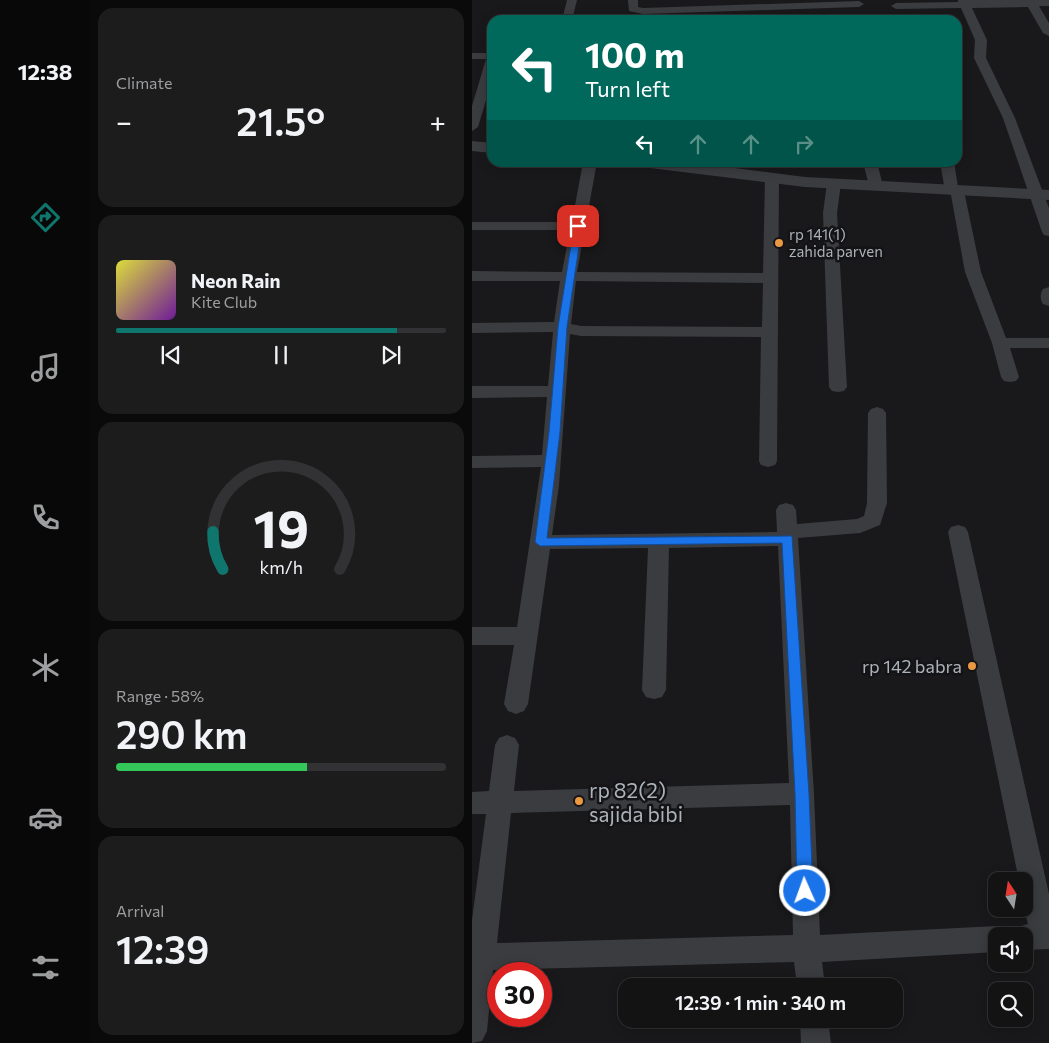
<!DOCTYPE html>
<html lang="en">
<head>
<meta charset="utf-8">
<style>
	body { margin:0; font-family:Commissioner,sans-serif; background:#1c1c1d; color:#f1f3f6; height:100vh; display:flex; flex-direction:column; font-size:19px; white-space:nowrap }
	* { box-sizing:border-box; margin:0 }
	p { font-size:16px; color:#9d9ea0 }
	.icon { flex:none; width:28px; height:28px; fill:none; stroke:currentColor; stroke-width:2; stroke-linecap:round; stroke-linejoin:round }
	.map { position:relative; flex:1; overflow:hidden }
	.sheet { display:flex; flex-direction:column; gap:8px; padding:8px; background:#0a0a0b; width:382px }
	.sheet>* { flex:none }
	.banner { position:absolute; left:15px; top:15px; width:475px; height:152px; border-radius:15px; box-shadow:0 2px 12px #0003,0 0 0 1px #323234; background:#00695c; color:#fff; overflow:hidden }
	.needle { width:32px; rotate:348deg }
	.fabs { position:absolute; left:516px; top:872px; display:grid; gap:10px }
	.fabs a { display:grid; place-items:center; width:45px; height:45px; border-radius:10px; background:#131314; box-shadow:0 2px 12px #0003,0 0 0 1px #323234; font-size:25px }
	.speed { position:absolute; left:15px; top:962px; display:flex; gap:10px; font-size:25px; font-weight:700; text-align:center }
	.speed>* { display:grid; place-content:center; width:65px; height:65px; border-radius:50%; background:#131314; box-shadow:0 2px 12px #0003,0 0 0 1px #323234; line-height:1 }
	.speed .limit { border:8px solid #d22; background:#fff; color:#111 }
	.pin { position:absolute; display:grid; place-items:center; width:42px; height:42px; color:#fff; margin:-21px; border-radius:10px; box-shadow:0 2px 8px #0006 }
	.me { position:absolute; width:55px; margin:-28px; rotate:358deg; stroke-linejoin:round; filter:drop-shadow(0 0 4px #0008) }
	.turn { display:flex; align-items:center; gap:18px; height:105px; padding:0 15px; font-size:22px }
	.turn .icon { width:65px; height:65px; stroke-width:2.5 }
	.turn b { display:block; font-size:35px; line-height:42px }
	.lanes { display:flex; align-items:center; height:48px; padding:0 15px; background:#0003; justify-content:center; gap:25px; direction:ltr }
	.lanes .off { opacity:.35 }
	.big { font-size:38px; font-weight:600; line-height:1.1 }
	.sheet .card { flex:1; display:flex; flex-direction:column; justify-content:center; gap:8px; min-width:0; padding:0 18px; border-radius:15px; background:#1c1c1d }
	.sheet .dial { align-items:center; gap:0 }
	.dial svg { height:130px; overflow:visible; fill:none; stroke:#323234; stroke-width:7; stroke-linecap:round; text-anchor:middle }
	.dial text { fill:#f1f3f6; stroke:none }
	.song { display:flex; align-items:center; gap:15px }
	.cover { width:60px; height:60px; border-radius:8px; background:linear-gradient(135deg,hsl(60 70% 55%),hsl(280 70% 35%)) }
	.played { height:5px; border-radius:2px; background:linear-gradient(90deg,#0f766e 85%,#323234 85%) }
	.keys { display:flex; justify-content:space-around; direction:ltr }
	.heat { display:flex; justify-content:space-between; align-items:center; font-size:28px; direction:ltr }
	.charge { height:8px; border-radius:4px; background:linear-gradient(90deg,#34c759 58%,#323234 0) }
	.trip { position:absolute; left:146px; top:978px; width:285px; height:50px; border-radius:15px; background:#131314; box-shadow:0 2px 12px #0003,0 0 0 1px #323234; font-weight:600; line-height:50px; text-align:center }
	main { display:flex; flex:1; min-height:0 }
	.tab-bar { display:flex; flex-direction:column; width:90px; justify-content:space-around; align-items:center; background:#080808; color:#9d9ea0 }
	.tab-bar .icon { width:35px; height:35px }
	.tab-bar .on { color:#0f766e }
	.tab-bar b { font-size:22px; color:#f1f3f6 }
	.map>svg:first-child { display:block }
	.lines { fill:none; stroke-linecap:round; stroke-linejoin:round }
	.minor { fill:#3a3c40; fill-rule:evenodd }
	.tertiary { fill:#3a3c40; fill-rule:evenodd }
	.route { fill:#1a73e8; stroke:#114b97 }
	.poi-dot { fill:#ea9942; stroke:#141416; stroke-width:2 }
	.labels { text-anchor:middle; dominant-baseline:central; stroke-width:5; stroke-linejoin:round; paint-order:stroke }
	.far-poi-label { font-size:15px; fill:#acb2ba; stroke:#141416; text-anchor:start }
	.poi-label { font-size:18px; fill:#acb2ba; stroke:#141416; text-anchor:end }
	.near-poi-label { font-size:21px; fill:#acb2ba; stroke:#141416; text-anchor:start }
</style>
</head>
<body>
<main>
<nav class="tab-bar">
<b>12:38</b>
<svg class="icon on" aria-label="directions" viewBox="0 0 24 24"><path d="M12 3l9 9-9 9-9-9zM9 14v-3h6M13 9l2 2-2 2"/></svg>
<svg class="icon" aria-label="music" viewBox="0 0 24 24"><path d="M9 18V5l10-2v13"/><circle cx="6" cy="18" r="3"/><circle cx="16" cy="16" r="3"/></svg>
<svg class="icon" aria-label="phone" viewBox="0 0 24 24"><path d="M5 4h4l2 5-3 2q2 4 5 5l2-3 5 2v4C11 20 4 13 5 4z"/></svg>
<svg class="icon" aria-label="climate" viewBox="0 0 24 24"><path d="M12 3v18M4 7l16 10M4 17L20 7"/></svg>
<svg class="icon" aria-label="car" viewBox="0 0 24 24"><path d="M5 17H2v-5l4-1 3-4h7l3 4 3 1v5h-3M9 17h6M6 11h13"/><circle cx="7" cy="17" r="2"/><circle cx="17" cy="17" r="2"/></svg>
<svg class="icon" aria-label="filters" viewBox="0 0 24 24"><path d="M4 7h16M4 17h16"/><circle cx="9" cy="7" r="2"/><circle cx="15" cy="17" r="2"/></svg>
</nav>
<section class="sheet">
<div class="card"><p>Climate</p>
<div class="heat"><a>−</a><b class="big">21.5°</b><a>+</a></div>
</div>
<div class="card">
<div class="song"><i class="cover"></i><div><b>Neon Rain</b><p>Kite Club</p></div></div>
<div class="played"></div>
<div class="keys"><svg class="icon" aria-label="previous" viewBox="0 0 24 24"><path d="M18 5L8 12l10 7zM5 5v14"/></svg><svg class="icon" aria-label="pause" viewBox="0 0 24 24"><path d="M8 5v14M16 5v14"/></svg><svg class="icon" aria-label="next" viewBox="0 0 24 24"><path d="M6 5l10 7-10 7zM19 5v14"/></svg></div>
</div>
<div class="card dial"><svg viewBox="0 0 100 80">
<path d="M14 69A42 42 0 1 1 86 69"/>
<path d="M14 69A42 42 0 0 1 8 46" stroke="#0f766e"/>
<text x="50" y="56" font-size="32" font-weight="700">19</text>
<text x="50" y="72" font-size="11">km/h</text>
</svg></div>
<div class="card"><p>Range · 58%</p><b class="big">290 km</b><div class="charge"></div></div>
<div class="card"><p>Arrival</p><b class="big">12:39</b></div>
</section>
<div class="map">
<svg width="577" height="1043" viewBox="0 0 577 1043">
	<rect width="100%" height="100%" fill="#19191b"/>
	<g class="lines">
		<path class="minor" d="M 95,0 L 105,0 L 100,20 L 90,20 Z
			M 156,0 L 166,0 L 166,7 L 171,8 L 387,1 L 392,4 L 387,7 L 171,14 L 157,11 Z
			M 486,0 L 577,0 L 577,6 L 567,6 L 577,23 L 577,36 L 571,33 L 556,7 L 500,8 L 515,40 L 514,58 L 543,118 L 572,195 L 577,208 L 577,236 L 572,235 L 570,232 L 531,118 L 502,58 L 503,40 L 489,8 L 424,9 L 419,6 L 424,3 L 486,2 Z
			M 0,53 L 20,53 L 20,80 L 6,127 L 0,131 L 0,106 L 14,59 L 0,59 Z
			M 111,162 L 125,162 L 105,272 L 291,273 L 293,178 L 300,174 L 307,178 L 305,461 L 303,465 L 296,467 L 289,465 L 287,461 L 289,337 L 109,336 L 98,334 L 87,485 L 80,535 L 305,532 L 304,510 L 307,505 L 314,503 L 321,505 L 324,510 L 325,524 L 385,519 L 392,516 L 395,503 L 396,413 L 399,409 L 405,407 L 411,409 L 414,413 L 415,503 L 408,525 L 388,533 L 326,538 L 342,794 L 348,935 L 525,926 L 535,930 L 538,936 L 525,936 L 525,952 L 350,962 L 353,986 L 325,986 L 322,962 L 21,970 L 15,1031 L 10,1041 L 0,1043 L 0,920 L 14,814 L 0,814 L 0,792 L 17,791 L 23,745 L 27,738 L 35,735 L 43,738 L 47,745 L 42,791 L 317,783 L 306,546 L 197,548 L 194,690 L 190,697 L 182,699 L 174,697 L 170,690 L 176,548 L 78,549 L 56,704 L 52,711 L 44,714 L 36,711 L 32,704 L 42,645 L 0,645 L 0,627 L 45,627 L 69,467 L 0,468 L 0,456 L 70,455 L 75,397 L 0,398 L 0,386 L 76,386 L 81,332 L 0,333 L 0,323 L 82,322 L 88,281 L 0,281 L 0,271 L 90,272 L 98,230 L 0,230 L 0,222 L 100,222 ZM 104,281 L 291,283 L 290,327 L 109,326 L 99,324 ZM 318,805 L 321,935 L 25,943 L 39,813 Z
			M 391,162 L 405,162 L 411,186 L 409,189 L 399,189 L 397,186 Z
			M 468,162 L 482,162 L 486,187 L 492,191 L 509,272 L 534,338 L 577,338 L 577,348 L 538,348 L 547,377 L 544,381 L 538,382 L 532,381 L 529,377 L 520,343 L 493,272 L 479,195 L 473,191 Z
			M 362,179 L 369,183 L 365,213 L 375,387 L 372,391 L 366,392 L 360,391 L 357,387 L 351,213 L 355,183 Z
			M 577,287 L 577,306 L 571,304 C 568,300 568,293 571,289 Z
			M 486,525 L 493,527 L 496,532 L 577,894 L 577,949 L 552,950 L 552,936 L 539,936 L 542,928 L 556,924 L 552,908 L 552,881 L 547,881 L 476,532 L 479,527 Z
			M 328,1019 L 356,1019 L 359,1043 L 329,1043 Z"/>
		<path class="tertiary" d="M 0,141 L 20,143 L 20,153 L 0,151 Z
			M 162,162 L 216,162 L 333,177 L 577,190 L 577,200 L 333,187 L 170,167 L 164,166 Z"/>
	</g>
	<path class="route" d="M 106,223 L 110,226 L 95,327 L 88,432 L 75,538 L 320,536 L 337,794 L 341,891 L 338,896 L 333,898 L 328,896 L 325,891 L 323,794 L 310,543 L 68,546 L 63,542 L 77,432 L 86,327 L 102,226 Z"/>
	<g class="poi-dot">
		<circle cx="307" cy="243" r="5"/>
		<circle cx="500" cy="666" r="5"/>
		<circle cx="107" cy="801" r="5"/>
	</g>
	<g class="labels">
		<g class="far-poi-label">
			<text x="317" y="234">rp 141(1)<tspan x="317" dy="17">zahida parven</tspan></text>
		</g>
		<g class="poi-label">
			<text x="490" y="666">rp 142 babra</text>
		</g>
		<g class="near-poi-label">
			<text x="117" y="789">rp 82(2)<tspan x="117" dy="24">sajida bibi</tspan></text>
		</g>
	</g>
</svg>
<div class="fabs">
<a><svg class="needle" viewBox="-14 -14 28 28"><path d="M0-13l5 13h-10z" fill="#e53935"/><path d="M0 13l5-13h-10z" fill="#9d9ea0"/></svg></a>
<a><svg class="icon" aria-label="sound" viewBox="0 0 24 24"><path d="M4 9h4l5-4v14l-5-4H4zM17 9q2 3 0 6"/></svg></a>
<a><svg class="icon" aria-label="search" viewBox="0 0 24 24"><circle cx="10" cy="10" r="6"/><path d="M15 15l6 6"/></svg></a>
</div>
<div class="speed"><div class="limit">30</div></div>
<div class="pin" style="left:106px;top:226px;background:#d93025"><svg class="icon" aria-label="arrive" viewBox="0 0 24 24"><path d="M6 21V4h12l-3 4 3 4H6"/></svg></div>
<svg class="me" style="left:333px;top:891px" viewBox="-20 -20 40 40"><circle r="17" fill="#1a73e8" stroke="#fff" stroke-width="3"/><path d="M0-11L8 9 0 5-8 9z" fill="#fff"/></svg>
<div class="trip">12:39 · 1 min · 340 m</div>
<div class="banner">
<div class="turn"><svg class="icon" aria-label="left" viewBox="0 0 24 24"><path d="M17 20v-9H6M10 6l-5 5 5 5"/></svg><div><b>100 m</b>Turn left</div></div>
<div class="lanes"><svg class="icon" aria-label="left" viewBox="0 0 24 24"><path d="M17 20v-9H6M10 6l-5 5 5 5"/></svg><svg class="icon off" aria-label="ahead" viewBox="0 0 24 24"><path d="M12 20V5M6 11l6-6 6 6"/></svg><svg class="icon off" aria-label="ahead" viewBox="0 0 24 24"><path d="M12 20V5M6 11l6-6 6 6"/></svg><svg class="icon off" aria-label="right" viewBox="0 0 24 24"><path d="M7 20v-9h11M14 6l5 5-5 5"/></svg></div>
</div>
</div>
</main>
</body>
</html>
